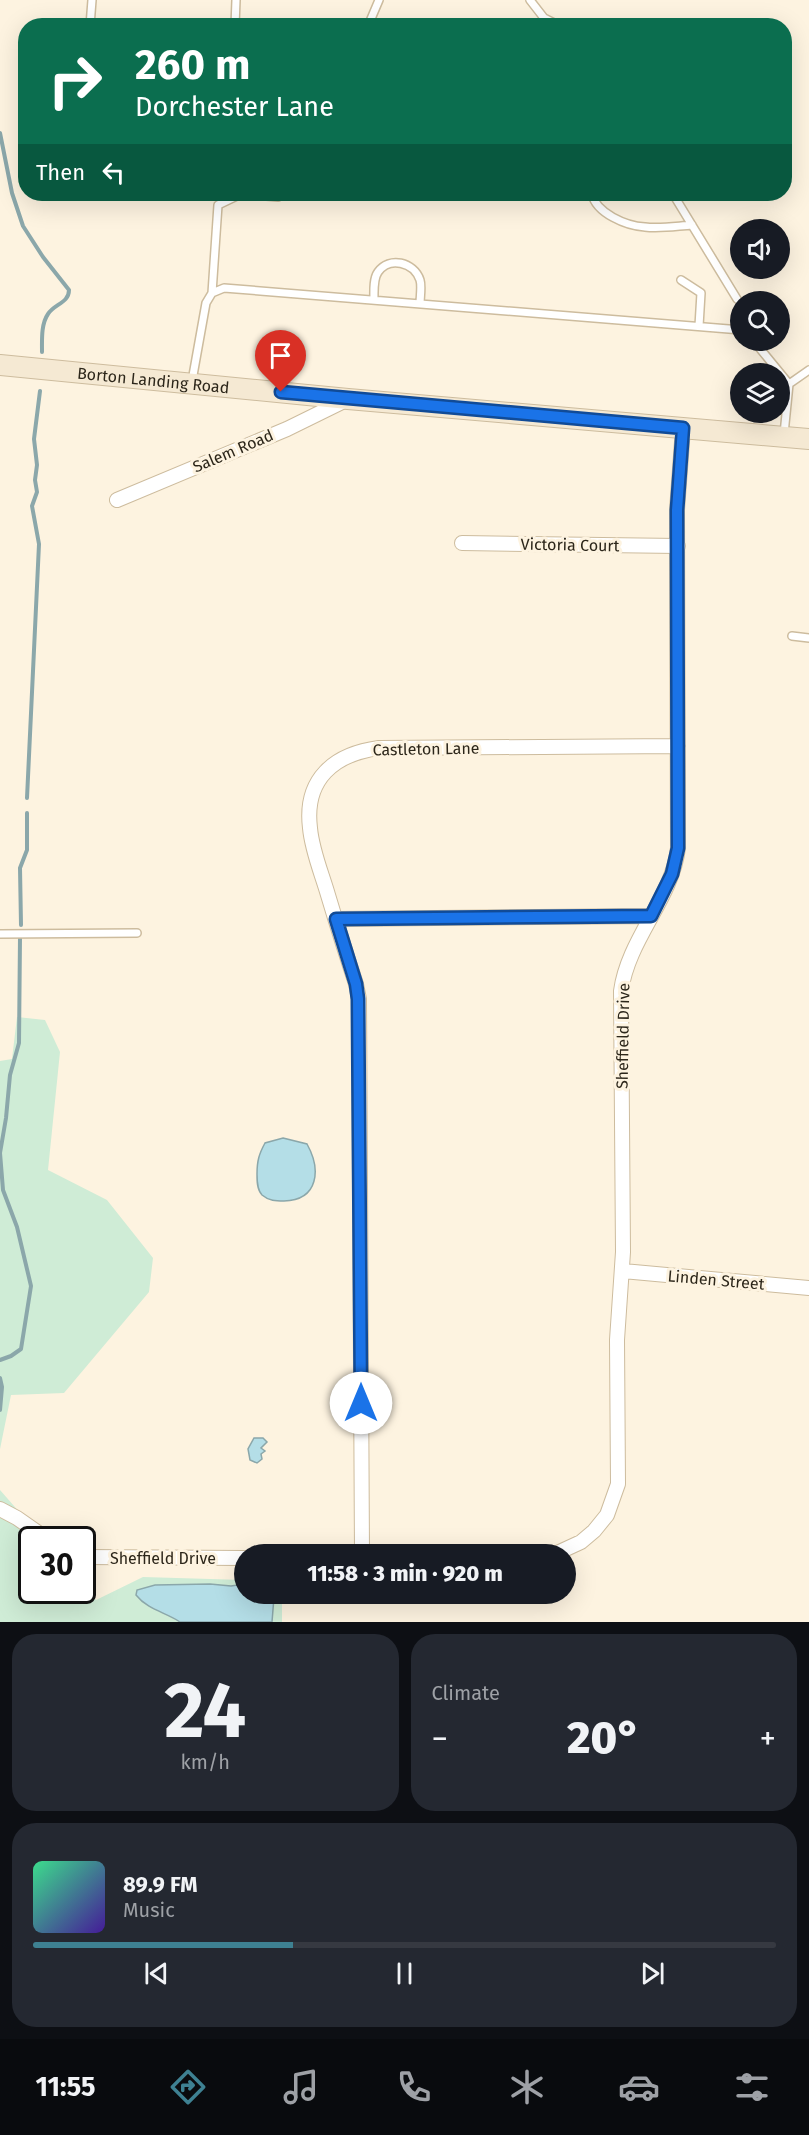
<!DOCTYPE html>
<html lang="en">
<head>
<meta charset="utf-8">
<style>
	body { margin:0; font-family:"Fira Sans",sans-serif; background:#242831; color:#f1f3f6; height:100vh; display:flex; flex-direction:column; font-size:22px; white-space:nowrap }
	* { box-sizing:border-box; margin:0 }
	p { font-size:20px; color:#9ea1a6 }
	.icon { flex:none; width:33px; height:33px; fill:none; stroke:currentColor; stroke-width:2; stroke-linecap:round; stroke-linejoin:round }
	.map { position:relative; height:1622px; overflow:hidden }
	.details { display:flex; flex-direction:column; gap:12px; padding:12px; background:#0d0f14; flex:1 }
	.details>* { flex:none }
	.banner { position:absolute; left:18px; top:18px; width:774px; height:183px; border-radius:24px; box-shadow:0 6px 24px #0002; background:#0b6e4f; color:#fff; overflow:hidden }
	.fabs { position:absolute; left:730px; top:219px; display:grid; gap:12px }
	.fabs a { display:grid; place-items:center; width:60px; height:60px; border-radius:50%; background:#171b24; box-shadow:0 6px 24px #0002; font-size:30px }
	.speed { position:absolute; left:18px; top:1526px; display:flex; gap:12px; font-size:30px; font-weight:700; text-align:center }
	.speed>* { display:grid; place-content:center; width:78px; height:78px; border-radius:50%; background:#171b24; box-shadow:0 6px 24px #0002; line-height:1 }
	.speed .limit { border:3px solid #111; border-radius:9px; background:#fff; color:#111 }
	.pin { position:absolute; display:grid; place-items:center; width:51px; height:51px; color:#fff; margin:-62px -26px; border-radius:50% 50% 50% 0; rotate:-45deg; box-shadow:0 0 6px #0007 }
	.pin .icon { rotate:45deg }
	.me { position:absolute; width:66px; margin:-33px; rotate:0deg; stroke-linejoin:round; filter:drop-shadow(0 0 4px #0008) }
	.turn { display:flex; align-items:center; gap:21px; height:126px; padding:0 18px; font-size:27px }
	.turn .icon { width:78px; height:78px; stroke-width:2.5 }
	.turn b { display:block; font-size:42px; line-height:51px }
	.then { display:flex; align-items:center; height:57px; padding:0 18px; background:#0003; gap:12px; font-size:22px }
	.big { font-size:45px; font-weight:800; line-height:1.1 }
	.details .widget { flex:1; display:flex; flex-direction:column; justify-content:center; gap:9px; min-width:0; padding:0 21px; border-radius:24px; background:#242831 }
	.details .dial { align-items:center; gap:0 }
	.dial b { font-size:78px; line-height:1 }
	.song { display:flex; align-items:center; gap:18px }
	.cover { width:72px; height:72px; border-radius:9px; background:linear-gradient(135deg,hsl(150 70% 55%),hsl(260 70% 35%)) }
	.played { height:6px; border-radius:3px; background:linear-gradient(90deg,#3e8192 35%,#363941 35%) }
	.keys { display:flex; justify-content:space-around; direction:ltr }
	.heat { display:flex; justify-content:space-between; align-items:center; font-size:33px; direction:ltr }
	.details .tiles { flex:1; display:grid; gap:12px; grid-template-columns:1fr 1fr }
	.widget:last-child { grid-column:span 2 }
	.trip { position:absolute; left:234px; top:1544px; width:342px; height:60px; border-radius:30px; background:#171b24; box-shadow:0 6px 24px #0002; font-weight:800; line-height:60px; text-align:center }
	.menu { display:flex; height:96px; justify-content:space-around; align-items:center; background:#090b0e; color:#9ea1a6 }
	.menu .icon { width:42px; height:42px }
	.menu .current { color:#3e8192 }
	.menu b { font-size:27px; color:#f1f3f6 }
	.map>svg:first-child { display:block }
	.green { fill:#cfecd6 }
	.water { fill:#b4dee7; stroke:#8ba7aa; stroke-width:1.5 }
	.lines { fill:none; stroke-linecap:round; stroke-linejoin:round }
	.stream { stroke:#8ba7aa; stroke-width:4 }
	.lane-casing { stroke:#cdbc9e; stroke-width:10 }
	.street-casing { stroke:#cdbc9e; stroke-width:16 }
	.secondary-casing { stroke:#cdbc9e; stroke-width:22 }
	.lane { stroke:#fff; stroke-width:7 }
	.street { stroke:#fff; stroke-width:14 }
	.secondary { stroke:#f5e9d3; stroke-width:20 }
	.route-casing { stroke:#114b97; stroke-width:15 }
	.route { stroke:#1a73e8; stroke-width:10 }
	.labels { text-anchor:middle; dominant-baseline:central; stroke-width:6; stroke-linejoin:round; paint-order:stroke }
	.street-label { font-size:16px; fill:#2c261a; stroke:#fdf3e0 }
</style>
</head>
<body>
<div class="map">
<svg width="809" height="1622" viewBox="0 0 809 1622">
	<rect width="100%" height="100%" fill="#fdf3e0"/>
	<path class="green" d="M 17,1017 L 45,1020 L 60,1052 L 48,1170 L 107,1200 L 153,1258 L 149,1292 L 64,1393 L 11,1395 L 0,1449 L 0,1061 L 12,1059 Z
		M 0,1490 L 43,1539 L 32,1539 L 32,1590 L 82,1590 L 83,1585 L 96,1600 L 143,1577 L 244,1580 L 244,1593 L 282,1593 L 282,1622 L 0,1622 Z"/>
	<path class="water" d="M 283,1138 L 307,1144 C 321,1169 319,1200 284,1201 C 276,1201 269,1201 262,1195 C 257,1190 257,1181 257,1174 C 257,1161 259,1154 265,1143 Z
		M 254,1438 L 263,1438 L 267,1442 L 261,1448 L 265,1451 L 261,1454 L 262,1459 L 257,1463 L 250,1460 L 248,1449 Z
		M 210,1584 L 231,1586 L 244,1584 L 244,1593 L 271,1593 L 274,1597 L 272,1622 L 180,1622 C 165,1612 148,1610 136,1595 L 137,1590 L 155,1585 Z"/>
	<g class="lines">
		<path class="stream" d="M 0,133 L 12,193 L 23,226 L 43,257 L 69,290 C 69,303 54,304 48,314 C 41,324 42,340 42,352
			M 27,798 L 39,544 L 32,506 L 37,492 L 35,480 L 37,465 L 34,439 L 40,391
			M 21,925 L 20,868 L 27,850 L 27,813
			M 0,1360 L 11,1356 L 21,1349 L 31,1286 L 17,1227 L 3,1190 L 0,1153 L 6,1118 L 10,1075 L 19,1043 L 20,937
			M 0,1378 L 2,1387 L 0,1410"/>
		<g class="lane-casing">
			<path id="lane" d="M 530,0 L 544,18 L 560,26
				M 90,26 L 92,0
				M 235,26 L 236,0
				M 368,26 L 379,0
				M 244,194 L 278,197 L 284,194
				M 592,194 C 596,213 626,226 645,227 C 660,229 677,226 692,225
				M 673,194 L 737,299
				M 681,280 L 701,293 L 699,326
				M 212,293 L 218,205 L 241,194
				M 374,300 C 374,292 373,279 378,272 C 389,256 414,262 420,280 C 422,286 420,297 420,304
				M 753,340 L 789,384
				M 192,381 L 206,303 L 212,293 L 224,288 L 741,330
				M 784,434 L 789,384 L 809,370
				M 792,636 L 809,638
				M 0,934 L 137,933"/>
		</g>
		<g class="street-casing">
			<path id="street" d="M 117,500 L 287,429 L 346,400
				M 462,543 L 678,546
				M 336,919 L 651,916
				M 623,1271 L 809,1288
				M 0,1509 L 17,1518 L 47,1539
				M 362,1554 L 359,999 L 356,984 C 346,954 337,925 328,895 C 322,874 312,851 310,828 C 304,779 334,754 379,748 L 678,746
				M 555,1554 L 581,1542 L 594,1531 L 607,1515 L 618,1484 L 617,1340 L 623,1252 L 621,991 C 628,939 672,899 678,848 L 677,510 L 683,428
				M 82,1557 L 244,1558"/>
		</g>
		<g class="secondary-casing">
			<g id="secondary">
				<path id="s1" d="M 0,365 L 348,399 L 809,439"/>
			</g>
		</g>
		<use href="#lane" class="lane"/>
		<use href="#street" class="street"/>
		<use href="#secondary" class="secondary"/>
	</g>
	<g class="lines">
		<g class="route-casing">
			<path id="route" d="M 281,392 L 683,428 L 677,510 L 678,848 L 672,874 L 651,916 L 336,919 L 356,984 L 358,999 L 361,1403"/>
		</g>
		<use href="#route" class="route"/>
	</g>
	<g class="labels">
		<g class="street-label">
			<text stroke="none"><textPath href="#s1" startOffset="154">Borton Landing Road</textPath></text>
			<text transform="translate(233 451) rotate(-23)">Salem Road</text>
			<text transform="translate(570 545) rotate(1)">Victoria Court</text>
			<text transform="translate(426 749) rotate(-1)">Castleton Lane</text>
			<text transform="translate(623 1036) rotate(-89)">Sheffield Drive</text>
			<text transform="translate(716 1280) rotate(5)">Linden Street</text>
			<text x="163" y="1558">Sheffield Drive</text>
		</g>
	</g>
</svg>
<div class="fabs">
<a><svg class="icon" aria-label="sound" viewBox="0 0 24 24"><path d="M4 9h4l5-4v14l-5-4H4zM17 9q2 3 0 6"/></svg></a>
<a><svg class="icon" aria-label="search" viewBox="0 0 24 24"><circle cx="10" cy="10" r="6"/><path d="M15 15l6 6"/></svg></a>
<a><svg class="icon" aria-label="layers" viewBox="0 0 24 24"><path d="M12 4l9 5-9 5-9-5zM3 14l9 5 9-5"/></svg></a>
</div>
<div class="speed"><div class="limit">30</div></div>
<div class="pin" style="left:281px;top:392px;background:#d93025"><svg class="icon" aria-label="arrive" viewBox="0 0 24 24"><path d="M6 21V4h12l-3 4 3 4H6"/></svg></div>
<svg class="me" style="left:361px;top:1403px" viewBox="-20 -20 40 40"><circle r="19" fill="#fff"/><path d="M0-13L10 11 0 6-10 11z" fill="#1a73e8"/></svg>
<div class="trip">11:58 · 3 min · 920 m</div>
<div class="banner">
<div class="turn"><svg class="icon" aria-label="right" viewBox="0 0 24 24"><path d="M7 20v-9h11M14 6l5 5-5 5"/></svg><div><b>260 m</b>Dorchester Lane</div></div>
<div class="then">Then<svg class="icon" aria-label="left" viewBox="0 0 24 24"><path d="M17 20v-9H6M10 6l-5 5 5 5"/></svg></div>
</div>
</div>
<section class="details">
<div class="tiles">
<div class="widget dial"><b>24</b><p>km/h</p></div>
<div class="widget"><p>Climate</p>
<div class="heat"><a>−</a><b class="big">20°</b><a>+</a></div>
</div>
<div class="widget">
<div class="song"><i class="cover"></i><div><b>89.9 FM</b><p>Music</p></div></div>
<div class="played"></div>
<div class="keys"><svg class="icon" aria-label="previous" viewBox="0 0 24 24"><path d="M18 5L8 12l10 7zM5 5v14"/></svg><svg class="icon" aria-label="pause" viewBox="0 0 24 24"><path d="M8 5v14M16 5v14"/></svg><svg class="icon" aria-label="next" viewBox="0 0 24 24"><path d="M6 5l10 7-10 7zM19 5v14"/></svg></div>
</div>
</div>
</section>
<nav class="menu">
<b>11:55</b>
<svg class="icon current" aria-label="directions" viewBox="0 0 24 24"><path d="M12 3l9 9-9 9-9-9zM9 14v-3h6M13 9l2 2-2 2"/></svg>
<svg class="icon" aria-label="music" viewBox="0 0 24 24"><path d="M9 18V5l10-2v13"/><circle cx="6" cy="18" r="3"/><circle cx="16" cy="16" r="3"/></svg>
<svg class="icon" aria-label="phone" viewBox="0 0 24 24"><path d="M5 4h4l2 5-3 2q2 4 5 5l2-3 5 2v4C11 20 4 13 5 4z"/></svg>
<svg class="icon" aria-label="climate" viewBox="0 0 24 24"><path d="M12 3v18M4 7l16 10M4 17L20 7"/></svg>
<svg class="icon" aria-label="car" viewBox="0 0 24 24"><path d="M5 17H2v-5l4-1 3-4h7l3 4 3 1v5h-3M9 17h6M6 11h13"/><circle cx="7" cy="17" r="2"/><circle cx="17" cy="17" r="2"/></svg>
<svg class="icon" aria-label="filters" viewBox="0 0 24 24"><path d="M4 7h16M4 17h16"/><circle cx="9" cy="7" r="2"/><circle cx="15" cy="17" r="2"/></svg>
</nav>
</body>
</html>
